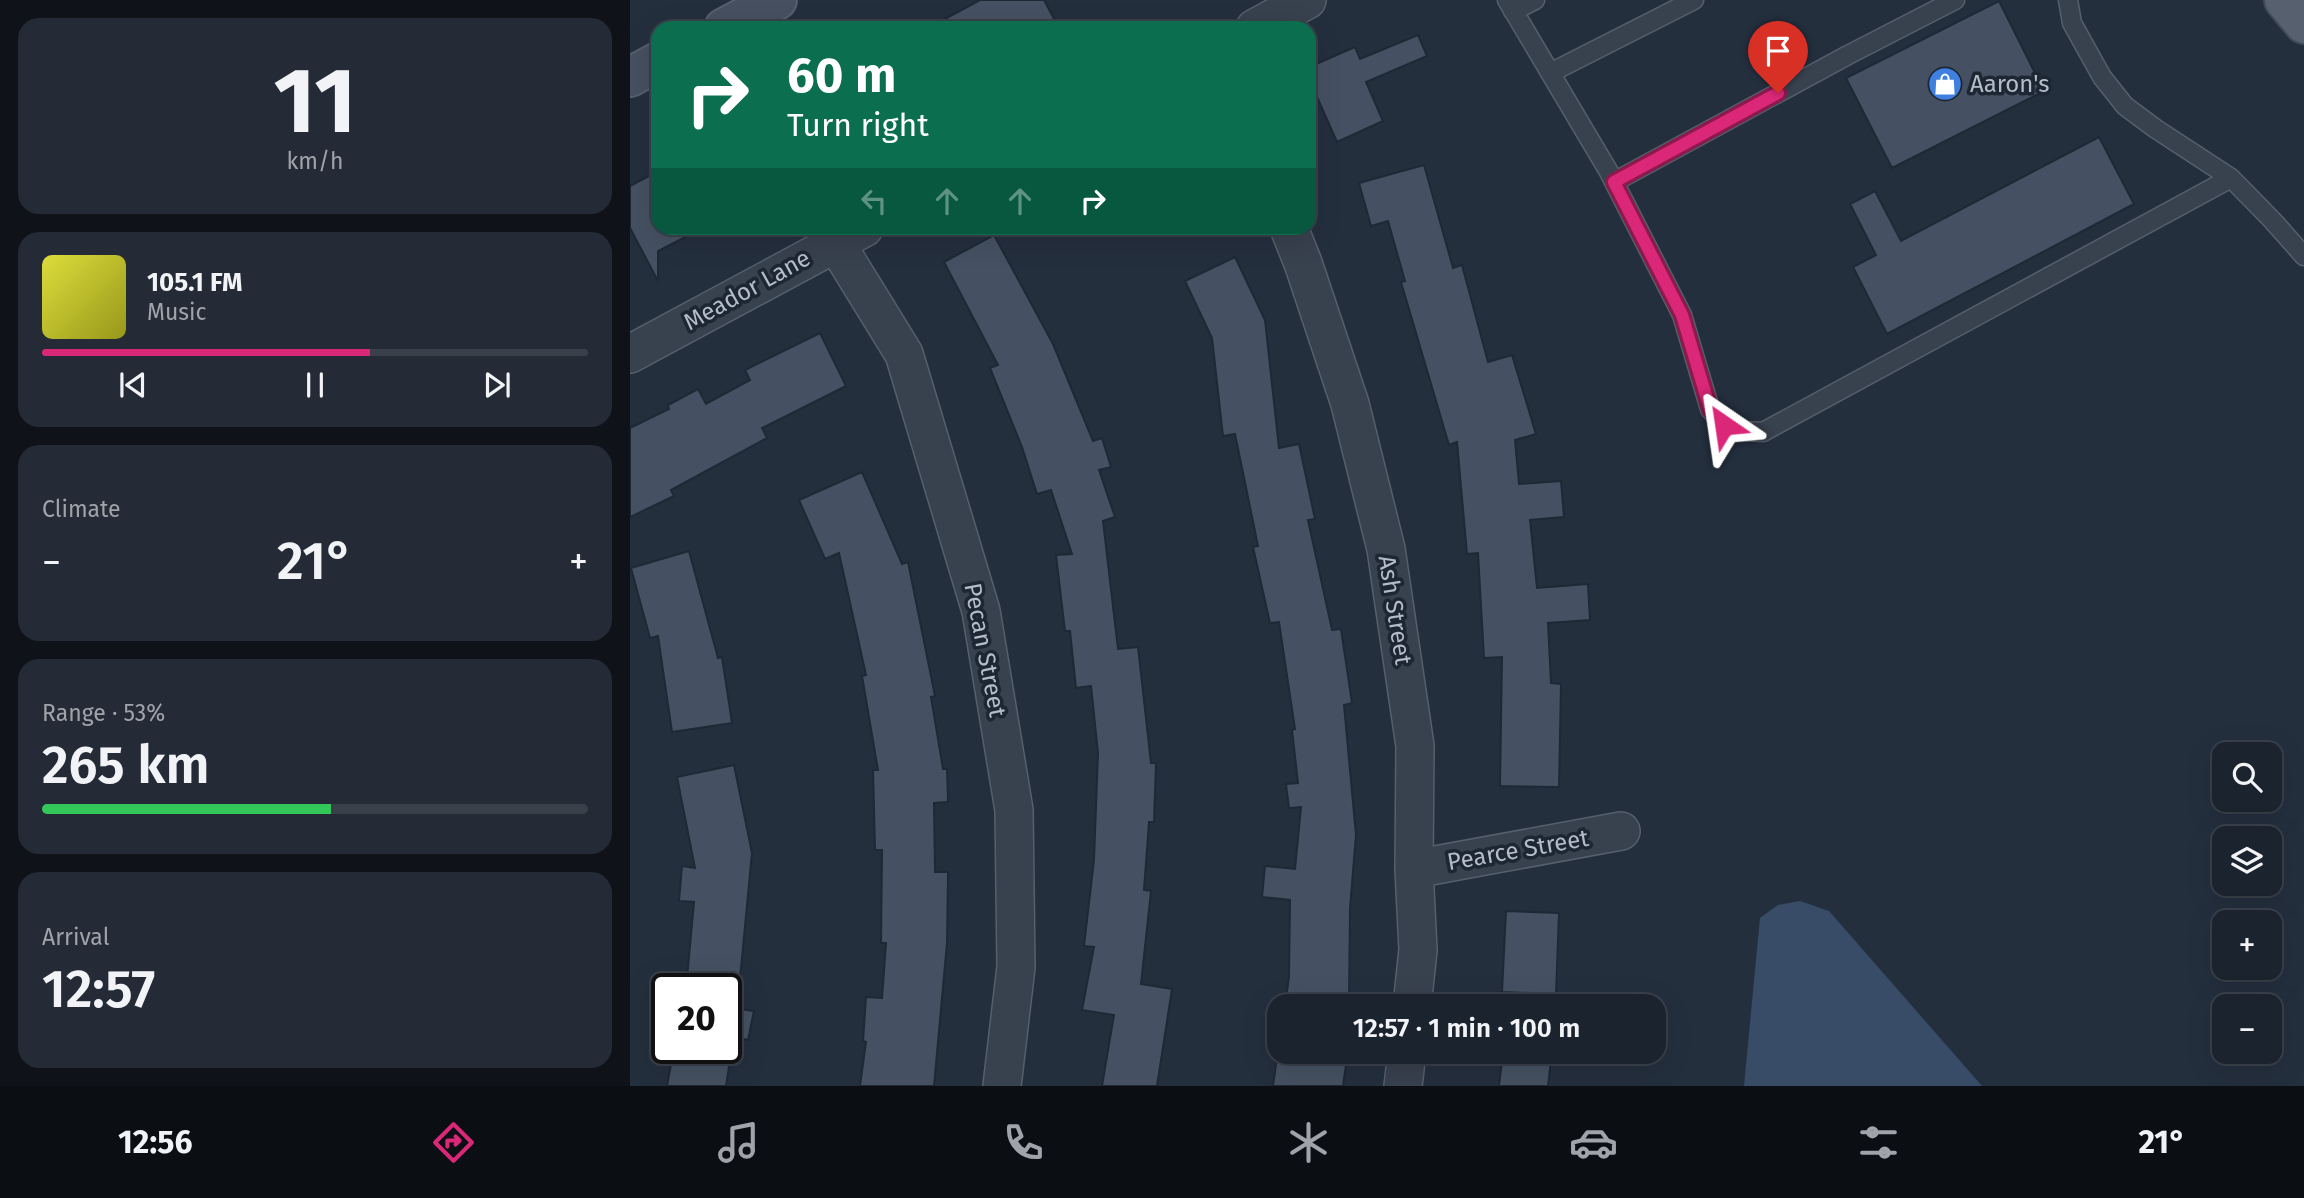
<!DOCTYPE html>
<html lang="en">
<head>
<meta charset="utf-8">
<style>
	body { margin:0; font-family:"Fira Sans",sans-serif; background:#242b36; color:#f1f3f6; height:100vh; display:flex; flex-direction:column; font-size:26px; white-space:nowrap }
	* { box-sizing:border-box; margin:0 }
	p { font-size:23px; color:#a0a4aa }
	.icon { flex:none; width:38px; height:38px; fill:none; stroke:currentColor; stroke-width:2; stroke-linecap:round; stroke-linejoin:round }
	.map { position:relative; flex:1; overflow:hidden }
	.panel { display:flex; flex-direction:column; gap:18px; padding:18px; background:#0f1319; width:630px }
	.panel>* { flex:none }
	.top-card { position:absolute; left:21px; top:21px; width:665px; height:214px; border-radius:21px; box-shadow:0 7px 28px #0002,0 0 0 2px #39404a; background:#0b6e4f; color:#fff; overflow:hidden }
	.fabs { position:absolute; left:1582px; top:742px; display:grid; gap:14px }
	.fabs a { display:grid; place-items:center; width:70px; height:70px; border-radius:14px; background:#1b232e; box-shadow:0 7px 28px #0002,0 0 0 2px #39404a; font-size:35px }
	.speed { position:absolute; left:21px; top:973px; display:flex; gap:14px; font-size:35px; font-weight:700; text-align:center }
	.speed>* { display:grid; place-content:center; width:91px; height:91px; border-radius:50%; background:#1b232e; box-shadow:0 7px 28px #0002,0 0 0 2px #39404a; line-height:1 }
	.speed .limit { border:4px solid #111; border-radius:10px; background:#fff; color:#111 }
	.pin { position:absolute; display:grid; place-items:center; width:60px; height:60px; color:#fff; margin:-72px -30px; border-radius:50% 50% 50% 0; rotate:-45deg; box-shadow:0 0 7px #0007 }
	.pin .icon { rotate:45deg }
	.me { position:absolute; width:77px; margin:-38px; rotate:328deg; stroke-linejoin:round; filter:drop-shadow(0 0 5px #0008) }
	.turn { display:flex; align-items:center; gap:24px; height:147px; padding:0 21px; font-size:32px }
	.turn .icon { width:91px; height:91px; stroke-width:2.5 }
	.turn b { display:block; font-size:49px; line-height:60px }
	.lanes { display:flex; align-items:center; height:66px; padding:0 21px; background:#0003; justify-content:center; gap:35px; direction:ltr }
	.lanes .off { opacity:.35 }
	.big { font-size:52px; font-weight:600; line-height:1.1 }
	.panel .widget { flex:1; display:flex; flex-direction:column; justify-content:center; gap:10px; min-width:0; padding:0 24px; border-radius:21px; background:#242b36 }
	.panel .dial { align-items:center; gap:0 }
	.dial b { font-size:91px; line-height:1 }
	.song { display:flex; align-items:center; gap:21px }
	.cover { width:84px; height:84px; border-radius:10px; background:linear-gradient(135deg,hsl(60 70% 55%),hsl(60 70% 35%)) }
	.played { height:7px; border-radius:4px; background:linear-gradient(90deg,#db2777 60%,#39404a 60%) }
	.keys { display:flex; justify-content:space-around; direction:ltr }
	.heat { display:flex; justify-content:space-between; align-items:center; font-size:38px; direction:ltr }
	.charge { height:10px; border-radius:5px; background:linear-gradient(90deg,#34c759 53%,#39404a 0) }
	.trip { position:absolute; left:637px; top:994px; width:399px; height:70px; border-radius:21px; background:#1b232e; box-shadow:0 7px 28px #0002,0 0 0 2px #39404a; font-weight:600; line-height:70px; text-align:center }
	.tabs { display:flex; height:112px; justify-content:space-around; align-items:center; background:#0b0e12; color:#a0a4aa }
	.tabs .icon { width:49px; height:49px }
	.tabs .selected { color:#db2777 }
	.tabs b { font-size:32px; color:#f1f3f6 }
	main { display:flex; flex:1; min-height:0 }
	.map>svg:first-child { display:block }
	.water { fill:#394c67 }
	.building { fill:#455162; stroke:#1f2835; stroke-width:2 }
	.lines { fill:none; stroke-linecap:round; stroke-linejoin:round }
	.lane-casing { stroke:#565f6c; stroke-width:21 }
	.street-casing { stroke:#565f6c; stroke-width:40 }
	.secondary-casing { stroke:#565f6c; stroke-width:42 }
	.primary-casing { stroke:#414a57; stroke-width:42 }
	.lane { stroke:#38414e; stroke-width:18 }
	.street { stroke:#38414e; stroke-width:37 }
	.secondary { stroke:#465061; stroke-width:38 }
	.primary { stroke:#56606e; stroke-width:38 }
	.route-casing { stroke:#8e194d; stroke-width:18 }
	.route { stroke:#db2777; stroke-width:12 }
	.labels { text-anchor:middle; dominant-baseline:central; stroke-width:7; stroke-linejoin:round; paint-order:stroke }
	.poi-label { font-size:24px; fill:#b4bcc9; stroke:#1d2633; text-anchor:start }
	.street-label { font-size:24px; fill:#b4bcc9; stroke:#1d2633 }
</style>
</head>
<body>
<main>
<section class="panel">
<div class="widget dial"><b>11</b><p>km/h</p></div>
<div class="widget">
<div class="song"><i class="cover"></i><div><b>105.1 FM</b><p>Music</p></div></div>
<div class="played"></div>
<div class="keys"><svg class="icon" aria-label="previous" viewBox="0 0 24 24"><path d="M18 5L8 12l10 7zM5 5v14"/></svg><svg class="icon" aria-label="pause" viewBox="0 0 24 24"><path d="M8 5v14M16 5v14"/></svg><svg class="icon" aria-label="next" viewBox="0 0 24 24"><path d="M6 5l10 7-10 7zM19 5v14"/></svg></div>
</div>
<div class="widget"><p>Climate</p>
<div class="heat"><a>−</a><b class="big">21°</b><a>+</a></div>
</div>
<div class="widget"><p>Range · 53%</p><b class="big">265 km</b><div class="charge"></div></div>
<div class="widget"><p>Arrival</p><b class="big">12:57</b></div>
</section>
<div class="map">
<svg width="1674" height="1086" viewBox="0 0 1674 1086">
	<rect width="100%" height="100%" fill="#242f3e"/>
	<path class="water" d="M 1170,901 L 1199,911 L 1352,1086 L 1114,1086 L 1130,918 L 1148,905 Z"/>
	<path class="building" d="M 350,0 L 414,0 L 429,28 L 298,28 Z
		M 1369,1 L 1414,91 L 1262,168 L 1216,78 Z
		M 788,35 L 797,56 L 736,82 L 753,121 L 707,142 L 679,79 L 679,67 L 725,47 L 730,59 Z
		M 1469,137 L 1504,204 L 1257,334 L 1223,267 L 1246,255 L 1220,204 L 1245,191 L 1271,241 Z
		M 794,165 L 823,268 L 832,265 L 858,362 L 882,355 L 906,434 L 885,440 L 889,484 L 931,481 L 934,517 L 900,520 L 907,588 L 958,584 L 960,620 L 918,623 L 921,683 L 931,684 L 929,787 L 870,786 L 872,657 L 854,658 L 848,553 L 837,554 L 827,442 L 819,445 L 771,282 L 775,281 L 758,221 L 741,226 L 729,183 Z
		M 28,171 L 28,228 L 73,228 L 28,251 L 28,281 L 0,228 L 0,186 Z
		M 364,235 L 423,344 L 463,441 L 472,438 L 481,467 L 469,470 L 485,517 L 473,521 L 488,649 L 508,647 L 521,763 L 526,763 L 524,822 L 519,822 L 514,890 L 521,891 L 511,984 L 542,989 L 527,1086 L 472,1086 L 484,1015 L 452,1010 L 464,947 L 454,946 L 464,860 L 468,753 L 461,686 L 446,688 L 440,631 L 435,631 L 426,555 L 442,554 L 421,490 L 407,494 L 392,447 L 360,368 L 368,365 L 314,262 Z
		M 605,257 L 635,320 L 649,448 L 669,444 L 685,519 L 678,520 L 702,630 L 711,629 L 722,703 L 714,705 L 726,835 L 720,908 L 719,1006 L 655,1006 L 659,977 L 660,900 L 632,897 L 635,866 L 665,869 L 671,807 L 659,808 L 656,784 L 668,783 L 662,730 L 665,729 L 649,622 L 640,623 L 623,547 L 628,546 L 605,434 L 593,436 L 582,338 L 555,281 Z
		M 190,333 L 216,386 L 132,428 L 137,438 L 41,490 L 44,496 L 0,517 L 0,428 L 39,409 L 38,405 L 68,389 L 76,404 L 120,380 L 115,370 Z
		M 232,472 L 272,564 L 278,562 L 305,696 L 301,697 L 313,769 L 317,769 L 318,802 L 304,803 L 305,872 L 318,872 L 317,943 L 304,1086 L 230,1086 L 236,1042 L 233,1041 L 236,997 L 252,998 L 256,943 L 251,943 L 252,850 L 245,850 L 243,770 L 248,770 L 232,676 L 236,675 L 209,553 L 195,559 L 169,500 Z
		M 59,551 L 88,658 L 92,657 L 102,723 L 42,732 L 28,636 L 20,638 L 1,568 Z
		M 104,765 L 122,853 L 109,989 L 56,989 L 64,902 L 49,901 L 52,866 L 65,868 L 47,777 Z
		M 876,911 L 929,913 L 926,994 L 872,992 Z
		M 96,1007 L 124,1011 L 118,1040 L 96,1035 Z
		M 649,1043 L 649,1052 L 695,1052 L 694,1055 L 717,1058 L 713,1086 L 643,1086 Z
		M 44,1048 L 102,1048 L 96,1086 L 37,1086 Z
		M 873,1052 L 922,1052 L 918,1086 L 869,1086 Z"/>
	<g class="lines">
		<g class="lane-casing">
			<path id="lane" d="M 877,0 L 979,172 L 1052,315 L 1080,409 L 1094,425 L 1113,431 L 1133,432 L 1601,178 L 1643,221 L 1674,256
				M 1438,0 L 1442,23 L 1472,77 L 1495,106 L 1526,129 L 1601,178
				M 883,11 L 905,0
				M 920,73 L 1064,0
				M 984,182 L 1218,55 L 1325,0"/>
		</g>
		<g class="street-casing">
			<path id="street" d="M 625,28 L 677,0
				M 659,228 L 673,263 L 720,404 L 756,549 L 785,746 L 784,869 L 788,950 L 782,1006
				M 205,242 L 274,354 L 351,611 L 384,810 L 386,967 L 372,1086
				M 0,354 L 234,228
				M 784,869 L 991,831
				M 773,1086 L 777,1052"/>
		</g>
		<g class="secondary-casing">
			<path id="secondary" d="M 94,28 L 147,0
				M 0,77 L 28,62"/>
		</g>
		<g class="primary-casing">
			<path id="primary" d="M 1654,0 L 1674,24"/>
		</g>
		<use href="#lane" class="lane"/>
		<use href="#street" class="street"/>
		<use href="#secondary" class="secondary"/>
		<use href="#primary" class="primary"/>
	</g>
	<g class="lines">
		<g class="route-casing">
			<path id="route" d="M 1094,425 L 1080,409 L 1052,315 L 984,182 L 1148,93"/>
		</g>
		<use href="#route" class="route"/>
	</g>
	<defs>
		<g id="shop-disc" transform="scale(1.75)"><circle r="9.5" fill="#3f7fe0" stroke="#1d2633"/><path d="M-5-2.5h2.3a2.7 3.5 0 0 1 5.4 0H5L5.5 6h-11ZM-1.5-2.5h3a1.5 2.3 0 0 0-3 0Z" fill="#fff"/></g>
	</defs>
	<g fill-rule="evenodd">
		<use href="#shop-disc" x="1315" y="84"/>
	</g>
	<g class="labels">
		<g class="poi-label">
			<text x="1340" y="84">Aaron's</text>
		</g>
		<g class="street-label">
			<text transform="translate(117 290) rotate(-29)">Meador Lane</text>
			<text transform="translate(765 610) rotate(81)">Ash Street</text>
			<text transform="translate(355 650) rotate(79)">Pecan Street</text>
			<text transform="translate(888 850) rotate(-10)">Pearce Street</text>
		</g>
	</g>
</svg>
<div class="fabs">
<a><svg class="icon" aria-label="search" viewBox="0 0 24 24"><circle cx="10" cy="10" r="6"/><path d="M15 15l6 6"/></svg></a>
<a><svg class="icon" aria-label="layers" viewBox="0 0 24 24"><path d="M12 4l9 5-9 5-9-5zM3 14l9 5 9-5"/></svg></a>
<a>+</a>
<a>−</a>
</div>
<div class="speed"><div class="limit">20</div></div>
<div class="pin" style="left:1148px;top:93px;background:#d93025"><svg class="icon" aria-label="arrive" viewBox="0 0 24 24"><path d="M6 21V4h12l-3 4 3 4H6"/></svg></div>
<svg class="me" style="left:1094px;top:425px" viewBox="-20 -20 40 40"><path d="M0-17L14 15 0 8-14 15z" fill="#db2777" stroke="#fff" stroke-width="4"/></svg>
<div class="trip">12:57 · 1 min · 100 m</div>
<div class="top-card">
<div class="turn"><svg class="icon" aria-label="right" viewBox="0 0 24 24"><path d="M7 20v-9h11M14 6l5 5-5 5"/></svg><div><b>60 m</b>Turn right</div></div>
<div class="lanes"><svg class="icon off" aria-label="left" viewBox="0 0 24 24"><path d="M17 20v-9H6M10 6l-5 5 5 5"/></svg><svg class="icon off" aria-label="ahead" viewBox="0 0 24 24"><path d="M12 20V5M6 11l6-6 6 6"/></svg><svg class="icon off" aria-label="ahead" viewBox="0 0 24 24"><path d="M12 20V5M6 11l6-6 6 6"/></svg><svg class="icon" aria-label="right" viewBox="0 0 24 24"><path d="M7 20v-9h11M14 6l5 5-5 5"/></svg></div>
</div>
</div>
</main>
<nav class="tabs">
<b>12:56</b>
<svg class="icon selected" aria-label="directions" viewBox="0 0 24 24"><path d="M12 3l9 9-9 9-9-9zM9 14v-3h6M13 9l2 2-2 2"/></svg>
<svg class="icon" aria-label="music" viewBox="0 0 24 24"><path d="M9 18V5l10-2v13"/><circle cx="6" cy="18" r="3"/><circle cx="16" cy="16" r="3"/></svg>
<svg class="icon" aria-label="phone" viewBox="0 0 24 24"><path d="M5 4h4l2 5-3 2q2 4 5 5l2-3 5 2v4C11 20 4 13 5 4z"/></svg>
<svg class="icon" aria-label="climate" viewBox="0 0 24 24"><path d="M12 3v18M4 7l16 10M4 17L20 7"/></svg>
<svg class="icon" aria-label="car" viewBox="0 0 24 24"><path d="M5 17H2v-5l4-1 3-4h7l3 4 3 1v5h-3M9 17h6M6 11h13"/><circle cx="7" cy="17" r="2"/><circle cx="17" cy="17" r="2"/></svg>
<svg class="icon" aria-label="filters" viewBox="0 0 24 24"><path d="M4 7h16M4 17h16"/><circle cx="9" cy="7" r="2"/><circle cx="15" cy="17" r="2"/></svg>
<b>21°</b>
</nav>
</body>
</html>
